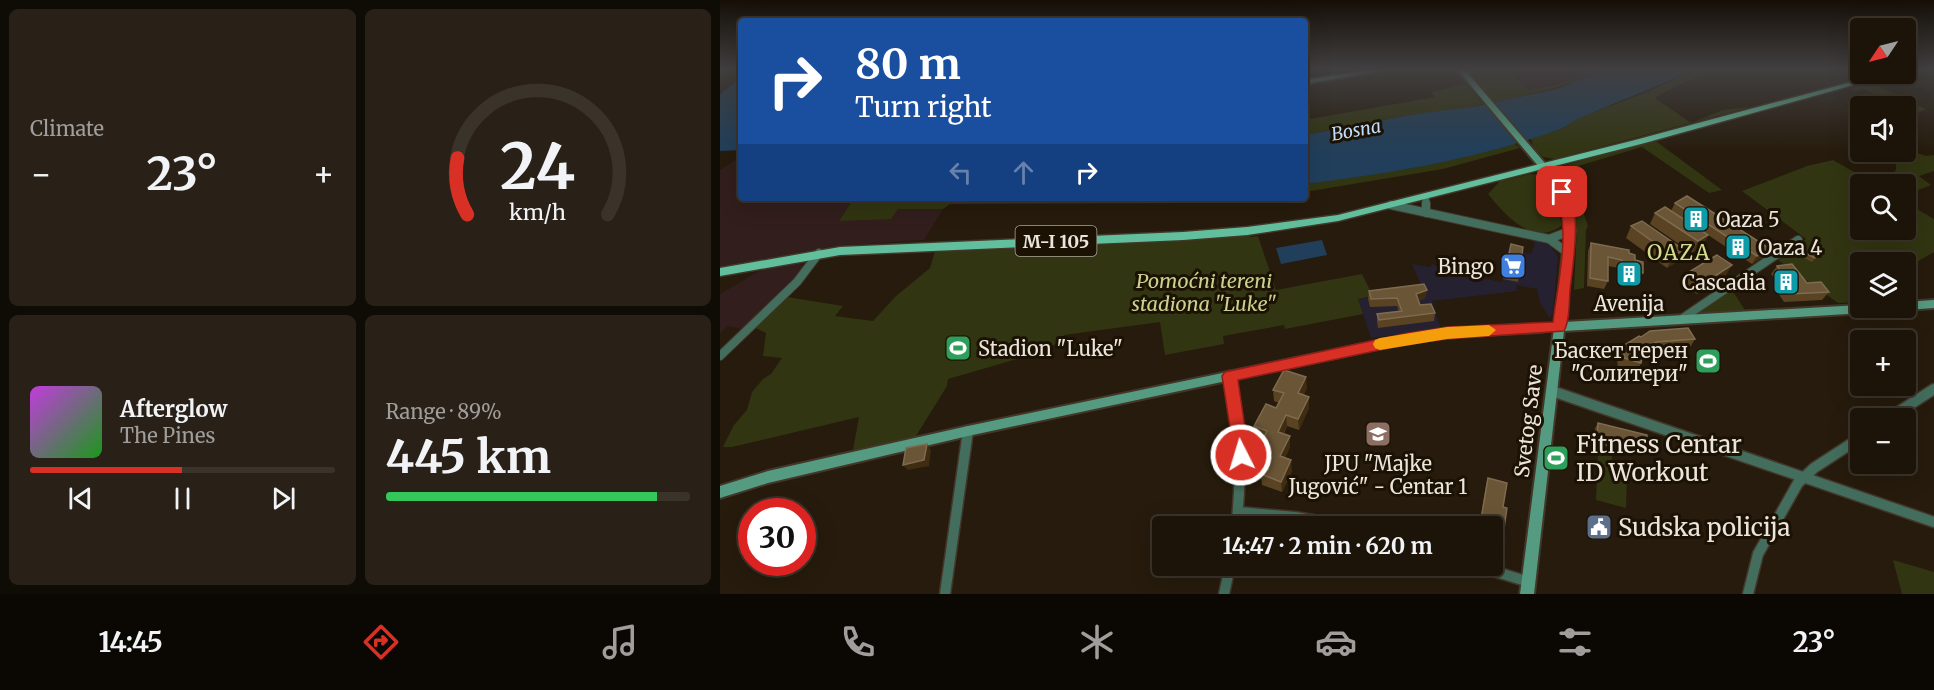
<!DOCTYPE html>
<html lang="en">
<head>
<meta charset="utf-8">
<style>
	body { margin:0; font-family:Merriweather,serif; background:#292117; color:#f1f3f6; height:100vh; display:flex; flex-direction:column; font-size:22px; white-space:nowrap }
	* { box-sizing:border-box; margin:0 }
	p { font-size:20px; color:#a09e9c }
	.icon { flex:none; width:33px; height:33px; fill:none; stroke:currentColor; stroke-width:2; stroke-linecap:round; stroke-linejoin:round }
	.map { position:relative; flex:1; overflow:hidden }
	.sheet { display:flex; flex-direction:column; gap:9px; padding:9px; background:#0f0b05; width:720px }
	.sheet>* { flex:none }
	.hud { position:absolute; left:18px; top:18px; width:570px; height:183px; border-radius:6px; box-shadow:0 6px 24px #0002,0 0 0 2px #3a332a; background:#1a4fa0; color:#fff; overflow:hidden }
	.needle { width:39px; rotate:235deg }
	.controls { position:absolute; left:1130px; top:18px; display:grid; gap:12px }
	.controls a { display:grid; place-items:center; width:66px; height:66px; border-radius:6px; background:#1c1409; box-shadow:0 6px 24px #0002,0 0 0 2px #3a332a; font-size:30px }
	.speed { position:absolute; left:18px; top:498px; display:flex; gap:12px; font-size:30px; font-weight:700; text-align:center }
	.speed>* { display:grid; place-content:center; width:78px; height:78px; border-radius:50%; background:#1c1409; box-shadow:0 6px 24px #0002,0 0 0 2px #3a332a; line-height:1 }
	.speed .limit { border:9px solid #d22; background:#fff; color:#111 }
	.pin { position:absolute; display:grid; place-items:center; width:51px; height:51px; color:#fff; margin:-26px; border-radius:12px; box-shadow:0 3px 9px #0006 }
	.me { position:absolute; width:66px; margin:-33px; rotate:355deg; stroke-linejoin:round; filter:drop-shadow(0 0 4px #0008) }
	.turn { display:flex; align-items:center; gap:21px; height:126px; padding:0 18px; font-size:27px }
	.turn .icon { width:78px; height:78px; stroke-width:2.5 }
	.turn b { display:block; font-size:42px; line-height:51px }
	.lanes { display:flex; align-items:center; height:57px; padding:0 18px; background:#0003; justify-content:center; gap:30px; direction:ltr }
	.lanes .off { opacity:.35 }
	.big { font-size:45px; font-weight:700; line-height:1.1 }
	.sheet .tile { flex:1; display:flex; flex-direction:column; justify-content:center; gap:9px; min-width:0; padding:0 21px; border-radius:9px; background:#292117 }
	.sheet .dial { align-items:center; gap:0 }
	.dial svg { height:156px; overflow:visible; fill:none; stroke:#3a332a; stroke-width:7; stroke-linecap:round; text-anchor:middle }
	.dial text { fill:#f1f3f6; stroke:none }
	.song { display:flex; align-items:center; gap:18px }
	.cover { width:72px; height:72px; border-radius:9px; background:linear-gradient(135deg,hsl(290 70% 55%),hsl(120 70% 35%)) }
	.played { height:6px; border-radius:3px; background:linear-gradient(90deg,#d93025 50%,#3a332a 50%) }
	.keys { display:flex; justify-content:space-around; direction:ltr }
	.heat { display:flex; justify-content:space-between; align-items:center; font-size:33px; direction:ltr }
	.charge { height:9px; border-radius:4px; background:linear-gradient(90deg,#34c759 89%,#3a332a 0) }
	.sheet .tiles { flex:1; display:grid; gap:9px; grid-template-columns:repeat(2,1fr) }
	.trip { position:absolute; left:432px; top:516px; width:351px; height:60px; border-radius:6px; background:#1c1409; box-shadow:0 6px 24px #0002,0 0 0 2px #3a332a; font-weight:700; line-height:60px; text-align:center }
	.tabs { display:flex; height:96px; justify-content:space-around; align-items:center; background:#0b0804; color:#a09e9c }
	.tabs .icon { width:42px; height:42px }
	.tabs .active { color:#d93025 }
	.tabs b { font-size:27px; color:#f1f3f6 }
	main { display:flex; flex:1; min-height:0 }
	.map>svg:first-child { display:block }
	.commercial { fill:#252131 }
	.industrial { fill:#311e1d }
	.green { fill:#313511 }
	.water { fill:#213f5b }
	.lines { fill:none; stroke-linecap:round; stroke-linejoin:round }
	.street-far2-casing { stroke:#423729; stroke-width:8 }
	.street-far1-casing { stroke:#423729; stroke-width:10 }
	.street-casing { stroke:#423729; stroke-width:13 }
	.secondary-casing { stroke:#423729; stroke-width:4 }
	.primary-casing { stroke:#423729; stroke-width:3 }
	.street-far2 { stroke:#436d5d; stroke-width:6 }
	.street-far1 { stroke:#436d5d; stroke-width:8 }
	.street { stroke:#436d5d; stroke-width:10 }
	.secondary { fill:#559b81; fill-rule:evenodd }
	.primary { fill:#62bf9d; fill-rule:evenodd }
	.wall { fill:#5a4322 }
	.shaded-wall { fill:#3f2c11 }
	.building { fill:#6a5536; stroke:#7e6b50; stroke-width:1.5 }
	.route { fill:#d93025; stroke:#8d1f18; stroke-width:1.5 }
	.slow { fill:#f59e0b }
	.labels { text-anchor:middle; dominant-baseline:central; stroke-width:6; stroke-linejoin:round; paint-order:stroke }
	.far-water-label { font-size:18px; font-style:italic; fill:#c0dffe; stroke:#1c1204 }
	.shield { fill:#1c1204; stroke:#aea69a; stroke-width:1.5 }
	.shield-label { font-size:18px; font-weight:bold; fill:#ece5db }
	.poi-label { font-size:20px; fill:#ece5db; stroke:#1c1204; text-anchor:start }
	.park-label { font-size:20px; font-style:italic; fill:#c9d28d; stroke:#1c1204 }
	.street-label { font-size:20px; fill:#ece5db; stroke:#1c1204 }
	.neighbourhood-label { font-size:21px; letter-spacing:1.5px; fill:#d3dd8f; stroke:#1c1204 }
	.near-poi-label { font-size:24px; fill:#ece5db; stroke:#1c1204; text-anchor:start }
</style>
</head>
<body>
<main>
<section class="sheet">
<div class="tiles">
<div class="tile"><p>Climate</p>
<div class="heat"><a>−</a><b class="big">23°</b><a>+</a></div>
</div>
<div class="tile dial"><svg viewBox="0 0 100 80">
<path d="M14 69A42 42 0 1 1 86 69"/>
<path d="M14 69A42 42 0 0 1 9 40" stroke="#d93025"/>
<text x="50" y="56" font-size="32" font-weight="700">24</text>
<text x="50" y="72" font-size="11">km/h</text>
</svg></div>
<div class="tile">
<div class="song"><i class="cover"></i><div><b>Afterglow</b><p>The Pines</p></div></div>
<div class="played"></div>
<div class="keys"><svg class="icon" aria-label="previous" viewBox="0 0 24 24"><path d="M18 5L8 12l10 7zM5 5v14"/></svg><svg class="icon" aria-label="pause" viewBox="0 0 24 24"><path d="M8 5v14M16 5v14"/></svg><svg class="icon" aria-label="next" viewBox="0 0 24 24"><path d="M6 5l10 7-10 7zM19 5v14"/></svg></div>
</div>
<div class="tile"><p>Range · 89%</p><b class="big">445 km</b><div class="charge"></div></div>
</div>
</section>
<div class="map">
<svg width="1214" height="594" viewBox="0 0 1214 594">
	<rect width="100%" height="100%" fill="#261b0c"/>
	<path class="commercial" d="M 811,239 L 830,245 L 838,257 L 833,312 L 830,318 L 820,303 L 817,289 L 796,285 L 797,291 L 712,301 L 721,329 L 651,338 L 638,299 L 703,289 L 692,264 L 709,267 L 713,264 L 724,271 L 782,282 L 788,250 L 811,254 L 815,244 Z"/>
	<path class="industrial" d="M 850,69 L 860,76 L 836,85 L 808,89 L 788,70 Z
		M 19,158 L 21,159 L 21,198 L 134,198 L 119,221 L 178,209 L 223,209 L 204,240 L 115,246 L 0,268 L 0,170 Z
		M 79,263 L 83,266 L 80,273 L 22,329 L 8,326 L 0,333 L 0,294 L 49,265 Z"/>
	<path class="green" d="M 787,69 L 808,89 L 836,85 L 860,77 L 852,71 L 879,69 C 847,88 811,94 774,102 L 746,70 Z
		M 975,69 L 994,69 C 975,80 953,85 935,98 L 971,123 L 1003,110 L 1030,107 L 835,159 L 823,157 L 813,147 L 811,138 L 843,128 L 856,119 L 930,91 Z
		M 1198,69 L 1208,69 L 1156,85 L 1206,109 L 1196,114 L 1185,109 L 1185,106 L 1176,105 L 1144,89 L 1135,91 L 1131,89 Z
		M 746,84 L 763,104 L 735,111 L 695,114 L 585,135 L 585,128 L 590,125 L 585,121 L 590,119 L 715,97 L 711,92 Z
		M 933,139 L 1002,190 L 989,193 L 922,147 L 855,167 L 850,173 L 868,226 L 866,230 L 864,288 L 854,290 L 857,226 L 851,197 L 837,168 Z
		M 794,143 L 800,148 L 723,169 L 585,192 L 585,184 L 692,168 Z
		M 1197,153 L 1206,156 L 1214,155 L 1214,171 L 1199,176 L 1211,185 L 1190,193 L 1185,190 L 1185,184 L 1173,184 L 1176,178 L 1171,175 L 1176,170 L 1176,163 L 1184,164 Z
		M 1113,160 L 1155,184 L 1140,184 L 1140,230 L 1185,230 L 1185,202 L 1214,219 L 1214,252 L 1185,269 L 1185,262 L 1140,262 L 1140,302 L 1118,303 L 1058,260 L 1086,239 L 1022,191 L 1087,166 Z
		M 811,174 L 822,175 L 832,192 L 842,225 C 814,248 786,216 768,194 L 780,181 Z
		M 134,198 L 524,198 L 474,203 L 230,204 L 223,209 L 178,209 L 171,219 L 119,221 Z
		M 529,234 L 530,237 L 538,236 L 556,290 L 642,274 L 653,296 L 638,299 L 643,314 L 565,329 L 564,325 L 503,336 L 504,344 L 445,355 L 440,322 L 344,335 L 343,339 L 325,351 L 228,379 L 227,386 L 196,436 L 133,450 L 139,417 L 12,447 L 3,447 L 14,425 L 27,410 L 32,392 L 43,379 L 51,374 L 62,358 L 43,356 L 46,333 L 34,327 L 67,297 L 123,306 L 115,316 L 153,321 L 175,297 L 210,268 L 215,251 L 325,248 Z
		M 1012,290 L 1025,310 L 976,314 Z
		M 878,452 L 892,455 L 891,473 L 907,477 L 906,508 L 876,500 Z
		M 1173,560 L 1214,572 L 1214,594 L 1182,594 Z"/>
	<path class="water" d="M 879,69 L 975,69 C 936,87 899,101 860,118 C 853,120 848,126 840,129 C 759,159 671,174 585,184 L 585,135 L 695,114 L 752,107 L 837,89 L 869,76 Z
		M 21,78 L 21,101 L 15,107 L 21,109 L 21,150 L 0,151 L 0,94 Z
		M 602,240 L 607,255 L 561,264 L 556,248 Z"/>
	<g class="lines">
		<g class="street-far2-casing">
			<path id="street-far2" d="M 706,196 L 706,204"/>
		</g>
		<g class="street-far1-casing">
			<path id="street-far1" d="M 706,203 L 706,213
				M 671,205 L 829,239 L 848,253
				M 829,239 L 850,231
				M 960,320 L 1078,240
				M 821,328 L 839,327
				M 0,356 L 77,282 L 99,253"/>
		</g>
		<g class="street-casing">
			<path id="street" d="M 510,376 C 519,426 523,475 516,526
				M 832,391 L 1214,522
				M 1169,418 L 1214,389
				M 519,512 L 575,517 L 628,526
				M 757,566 L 809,582
				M 225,594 L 248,431
				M 504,594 L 510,566
				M 1028,594 L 1038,554 L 1078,483 L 1094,468 L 1140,438"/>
		</g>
		<g class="secondary-casing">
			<path id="secondary" d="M 653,69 L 673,69 L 585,84 L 585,80 Z
				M 737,69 L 744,69 L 836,176 L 853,208 L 855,231 L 845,322 L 1140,305 L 1140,308 L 1165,308 L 1164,311 L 1160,312 L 844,331 L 814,594 L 800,594 L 839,289 L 845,231 L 843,208 L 829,179 Z
				M 1214,300 L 1214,308 L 1185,310 L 1181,308 L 1185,308 L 1185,302 Z
				M 821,324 L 825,325 L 826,328 L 825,331 L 821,332 L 727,337 L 657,349 L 248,436 L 48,483 L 0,498 L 0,486 L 48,471 L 248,426 L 657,341 L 727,329 Z"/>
		</g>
		<g class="primary-casing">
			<path id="primary" d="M 1161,74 L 1173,74 L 921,144 L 618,221 L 527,235 L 463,240 L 120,255 L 0,276 L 0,268 L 120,247 L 463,232 L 527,227 L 618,215 L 915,140 Z"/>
		</g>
		<use href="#street-far2" class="street-far2"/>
		<use href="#street-far1" class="street-far1"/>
		<use href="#street" class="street"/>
		<use href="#secondary" class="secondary"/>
		<use href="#primary" class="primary"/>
	</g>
	<path class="wall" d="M 955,203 L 1044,256 L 1032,264 L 988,235 L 982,247 L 972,253 L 930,224 L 935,213 L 951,211 Z
		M 911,226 L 964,250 L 958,261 L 947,268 L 906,238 Z
		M 871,243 L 909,253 L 915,260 L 923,273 L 919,281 L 899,277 L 899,268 L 888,266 L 888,281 L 884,289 L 867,286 L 868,251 Z
		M 791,244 L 799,276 L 798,282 L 783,279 Z
		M 1087,254 L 1101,256 L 1092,262 L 1084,258 Z
		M 1057,266 L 1087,283 L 1109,292 L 1102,300 L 1064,302 L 1058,293 L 1062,288 L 1051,274 Z
		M 969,272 L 1005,277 L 977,294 L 962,284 Z
		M 707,290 L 705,298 L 698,301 L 700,305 L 715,313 L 714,321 L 658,328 L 657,322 L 657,314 L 679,312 L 677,306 L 650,307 L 648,299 L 649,291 Z
		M 921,337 L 975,339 L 968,351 L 929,354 L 922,359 L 921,363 L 915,375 L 898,369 L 897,358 L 903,346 Z
		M 587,388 L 583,395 L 589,408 L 579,430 L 567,426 L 564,434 L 570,447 L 565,458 L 572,471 L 562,492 L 542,485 L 541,474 L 546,464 L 539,461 L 537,450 L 543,440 L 535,437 L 534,426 L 556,408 L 559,403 L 554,401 L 553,390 Z
		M 878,423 L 927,450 L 924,456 L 874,443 L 875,428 Z
		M 768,478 L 783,507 L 784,528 L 781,534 L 779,534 L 776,541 L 772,540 L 772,526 L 759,526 L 766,485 Z"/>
	<path class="shaded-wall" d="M 592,69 L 606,69 L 606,70 L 592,72 Z
		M 988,235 L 982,247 L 972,253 L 978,241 Z
		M 1049,248 L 1044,256 L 1032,264 L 1037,256 Z
		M 964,250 L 958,261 L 947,268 L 953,256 Z
		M 1104,252 L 1101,256 L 1092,262 L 1095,258 Z
		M 1012,265 L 1005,277 L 977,294 L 984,283 Z
		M 707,290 L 705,298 L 695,302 L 696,294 Z
		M 936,342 L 929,354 L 916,363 L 923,351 Z
		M 586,377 L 587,388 L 579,405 L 578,393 Z
		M 589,397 L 589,408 L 579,430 L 578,419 Z
		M 566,415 L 567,426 L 559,443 L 558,432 Z
		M 570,436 L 570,447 L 561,467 L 560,456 Z
		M 207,444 L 211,450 L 209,466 L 188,470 L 183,465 Z
		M 571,460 L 572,471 L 562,492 L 561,482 Z"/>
	<path class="building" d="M 967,196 L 1049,248 L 1037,256 L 955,203 Z
		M 945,207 L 988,235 L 978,241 L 935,213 Z
		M 922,221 L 964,250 L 953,256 L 911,226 Z
		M 871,243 L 909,250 L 909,253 L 915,255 L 915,260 L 923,262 L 923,273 L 903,270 L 902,260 L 888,257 L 888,281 L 870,278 Z
		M 791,244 L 803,247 L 799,276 L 785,273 Z
		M 1096,248 L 1104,252 L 1095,258 L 1087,254 Z
		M 997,255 L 1012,265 L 984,283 L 969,272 Z
		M 1072,264 L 1087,283 L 1101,282 L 1109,292 L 1070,294 L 1064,285 L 1071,285 L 1057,266 Z
		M 704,284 L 707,290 L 696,294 L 700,305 L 711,304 L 715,313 L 659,320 L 657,314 L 682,311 L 677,298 L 651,299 L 649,291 Z
		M 968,328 L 975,339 L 936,342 L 923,351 L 921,363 L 904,358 L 903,346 L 919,336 L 921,337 L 930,331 Z
		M 564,370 L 586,377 L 578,393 L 589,397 L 578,419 L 566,415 L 558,432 L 570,436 L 560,456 L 571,460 L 561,482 L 541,474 L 550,455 L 537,450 L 547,431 L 534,426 L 546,404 L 556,408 L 564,393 L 553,390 Z
		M 878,423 L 927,435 L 927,450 L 877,437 Z
		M 207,444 L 204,460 L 183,465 L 186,448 Z
		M 768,478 L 787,483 L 783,507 L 787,508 L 784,528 L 780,527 L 779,535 L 772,533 L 772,526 L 760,526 Z"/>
	<linearGradient id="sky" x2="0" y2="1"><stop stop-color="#150f07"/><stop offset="0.45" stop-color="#413f40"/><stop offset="1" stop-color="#413f40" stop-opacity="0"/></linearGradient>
	<rect width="1214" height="153" fill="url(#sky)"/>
	<path class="route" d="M 842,188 C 865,195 852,271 850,290 C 849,303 850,320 844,331 L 727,339 L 688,344 L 518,380 L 529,455 L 527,460 L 521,462 L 515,460 L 502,376 L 505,372 L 688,333 L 727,327 L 833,322 C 838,280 851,233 836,192 Z"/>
	<path class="slow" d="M 769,325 L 776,330 L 769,336 L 727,339 L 660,350 L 655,348 L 653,344 L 655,340 L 660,338 L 727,327 Z"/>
	<defs>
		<g id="building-square" transform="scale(1.35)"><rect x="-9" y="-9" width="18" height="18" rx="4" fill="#0f9aa8" stroke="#1c1204"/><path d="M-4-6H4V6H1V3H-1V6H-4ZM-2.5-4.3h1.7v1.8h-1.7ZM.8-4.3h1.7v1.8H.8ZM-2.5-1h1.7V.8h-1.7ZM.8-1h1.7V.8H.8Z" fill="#fff"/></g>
		<g id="supermarket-square" transform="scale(1.35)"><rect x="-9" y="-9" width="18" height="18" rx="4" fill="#3f7fe0" stroke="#1c1204"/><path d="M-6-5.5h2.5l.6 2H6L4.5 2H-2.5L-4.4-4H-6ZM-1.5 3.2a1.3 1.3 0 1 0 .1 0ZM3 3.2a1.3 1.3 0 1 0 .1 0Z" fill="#fff"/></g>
		<g id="stadium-square" transform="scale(1.35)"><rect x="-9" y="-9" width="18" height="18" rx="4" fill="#2e9e5b" stroke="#1c1204"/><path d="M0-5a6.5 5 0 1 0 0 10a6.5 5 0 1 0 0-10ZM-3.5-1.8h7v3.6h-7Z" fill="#fff"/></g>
		<g id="school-square" transform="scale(1.35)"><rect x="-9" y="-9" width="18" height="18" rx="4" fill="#8d6e63" stroke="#1c1204"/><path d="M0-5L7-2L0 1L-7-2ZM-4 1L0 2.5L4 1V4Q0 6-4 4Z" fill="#fff"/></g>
		<g id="civic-square" transform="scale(1.35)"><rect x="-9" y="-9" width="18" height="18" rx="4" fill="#5c6f8a" stroke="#1c1204"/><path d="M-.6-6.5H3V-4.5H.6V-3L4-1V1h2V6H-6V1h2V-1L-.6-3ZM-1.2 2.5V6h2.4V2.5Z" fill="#fff"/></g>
	</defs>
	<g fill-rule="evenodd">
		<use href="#building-square" x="976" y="219"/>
		<use href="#building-square" x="1018" y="247"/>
		<use href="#supermarket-square" x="793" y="266"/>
		<use href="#building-square" x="909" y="274"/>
		<use href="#building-square" x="1066" y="282"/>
		<use href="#stadium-square" x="238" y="348"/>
		<use href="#stadium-square" x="988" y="361"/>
		<use href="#school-square" x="658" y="434"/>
		<use href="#stadium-square" x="836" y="458"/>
		<use href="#civic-square" x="879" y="527"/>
	</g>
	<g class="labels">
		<g class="far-water-label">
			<text transform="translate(636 130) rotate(-10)">Bosna</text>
		</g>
		<rect class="shield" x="295.5" y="226" width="81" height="30" rx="4.5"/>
		<g class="shield-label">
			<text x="336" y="241">M-I 105</text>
		</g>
		<g class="poi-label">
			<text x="996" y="219">Oaza 5</text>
			<text x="1038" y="247">Oaza 4</text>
			<text x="774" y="266" text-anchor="end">Bingo</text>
			<text x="1046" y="282" text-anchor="end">Cascadia</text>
			<text x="909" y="303" text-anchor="middle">Avenija</text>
			<text x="258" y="348">Stadion "Luke"</text>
			<text x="968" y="350" text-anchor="end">Баскет терен<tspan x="968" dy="23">"Солитери"</tspan></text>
			<text x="658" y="463" text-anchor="middle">JPU "Majke<tspan x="658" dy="23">Jugović" - Centar 1</tspan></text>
		</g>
		<g class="park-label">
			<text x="484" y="280">Pomoćni tereni<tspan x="484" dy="23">stadiona "Luke"</tspan></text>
		</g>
		<g class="street-label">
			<text transform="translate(808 421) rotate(-83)">Svetog Save</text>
		</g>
		<g class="neighbourhood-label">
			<text x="959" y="252">OAZA</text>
		</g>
		<g class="near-poi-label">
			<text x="856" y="444">Fitness Centar<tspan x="856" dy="28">ID Workout</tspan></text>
			<text x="898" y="527">Sudska policija</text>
		</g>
	</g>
</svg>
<div class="controls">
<a><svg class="needle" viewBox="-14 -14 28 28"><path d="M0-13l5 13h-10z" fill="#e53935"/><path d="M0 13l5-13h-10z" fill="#a09e9c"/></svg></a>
<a><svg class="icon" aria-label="sound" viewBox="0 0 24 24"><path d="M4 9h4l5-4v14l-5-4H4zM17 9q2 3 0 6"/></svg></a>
<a><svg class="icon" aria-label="search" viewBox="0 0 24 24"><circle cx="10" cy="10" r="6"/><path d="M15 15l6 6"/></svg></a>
<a><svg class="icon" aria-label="layers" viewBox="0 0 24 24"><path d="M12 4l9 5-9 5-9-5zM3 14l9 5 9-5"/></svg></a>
<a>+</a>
<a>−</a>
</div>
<div class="speed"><div class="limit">30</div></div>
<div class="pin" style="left:842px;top:192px;background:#d93025"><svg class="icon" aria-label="arrive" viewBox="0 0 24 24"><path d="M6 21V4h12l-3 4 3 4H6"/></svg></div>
<svg class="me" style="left:521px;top:455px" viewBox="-20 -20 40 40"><circle r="17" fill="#d93025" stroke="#fff" stroke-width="3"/><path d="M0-11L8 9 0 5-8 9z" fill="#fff"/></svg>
<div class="trip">14:47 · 2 min · 620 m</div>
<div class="hud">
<div class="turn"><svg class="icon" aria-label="right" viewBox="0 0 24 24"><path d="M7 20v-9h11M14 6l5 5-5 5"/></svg><div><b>80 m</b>Turn right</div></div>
<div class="lanes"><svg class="icon off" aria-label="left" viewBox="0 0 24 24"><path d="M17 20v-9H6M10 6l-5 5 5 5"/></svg><svg class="icon off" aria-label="ahead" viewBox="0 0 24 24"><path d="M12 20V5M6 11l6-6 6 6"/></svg><svg class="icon" aria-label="right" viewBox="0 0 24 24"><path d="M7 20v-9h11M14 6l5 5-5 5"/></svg></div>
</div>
</div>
</main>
<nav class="tabs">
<b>14:45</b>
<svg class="icon active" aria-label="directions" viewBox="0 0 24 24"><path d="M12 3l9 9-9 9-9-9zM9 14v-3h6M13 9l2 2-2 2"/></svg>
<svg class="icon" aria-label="music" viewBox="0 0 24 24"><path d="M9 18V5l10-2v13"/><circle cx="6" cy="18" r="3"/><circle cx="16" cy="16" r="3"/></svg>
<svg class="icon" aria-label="phone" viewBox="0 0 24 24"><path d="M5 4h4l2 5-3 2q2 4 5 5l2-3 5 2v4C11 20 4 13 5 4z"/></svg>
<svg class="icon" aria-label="climate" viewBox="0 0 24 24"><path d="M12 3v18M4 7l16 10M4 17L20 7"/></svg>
<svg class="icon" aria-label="car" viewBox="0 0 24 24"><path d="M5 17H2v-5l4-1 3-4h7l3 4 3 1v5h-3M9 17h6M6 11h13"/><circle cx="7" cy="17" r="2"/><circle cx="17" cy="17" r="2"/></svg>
<svg class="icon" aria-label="filters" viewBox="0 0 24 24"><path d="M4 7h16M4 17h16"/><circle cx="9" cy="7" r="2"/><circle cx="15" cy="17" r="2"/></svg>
<b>23°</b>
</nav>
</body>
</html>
